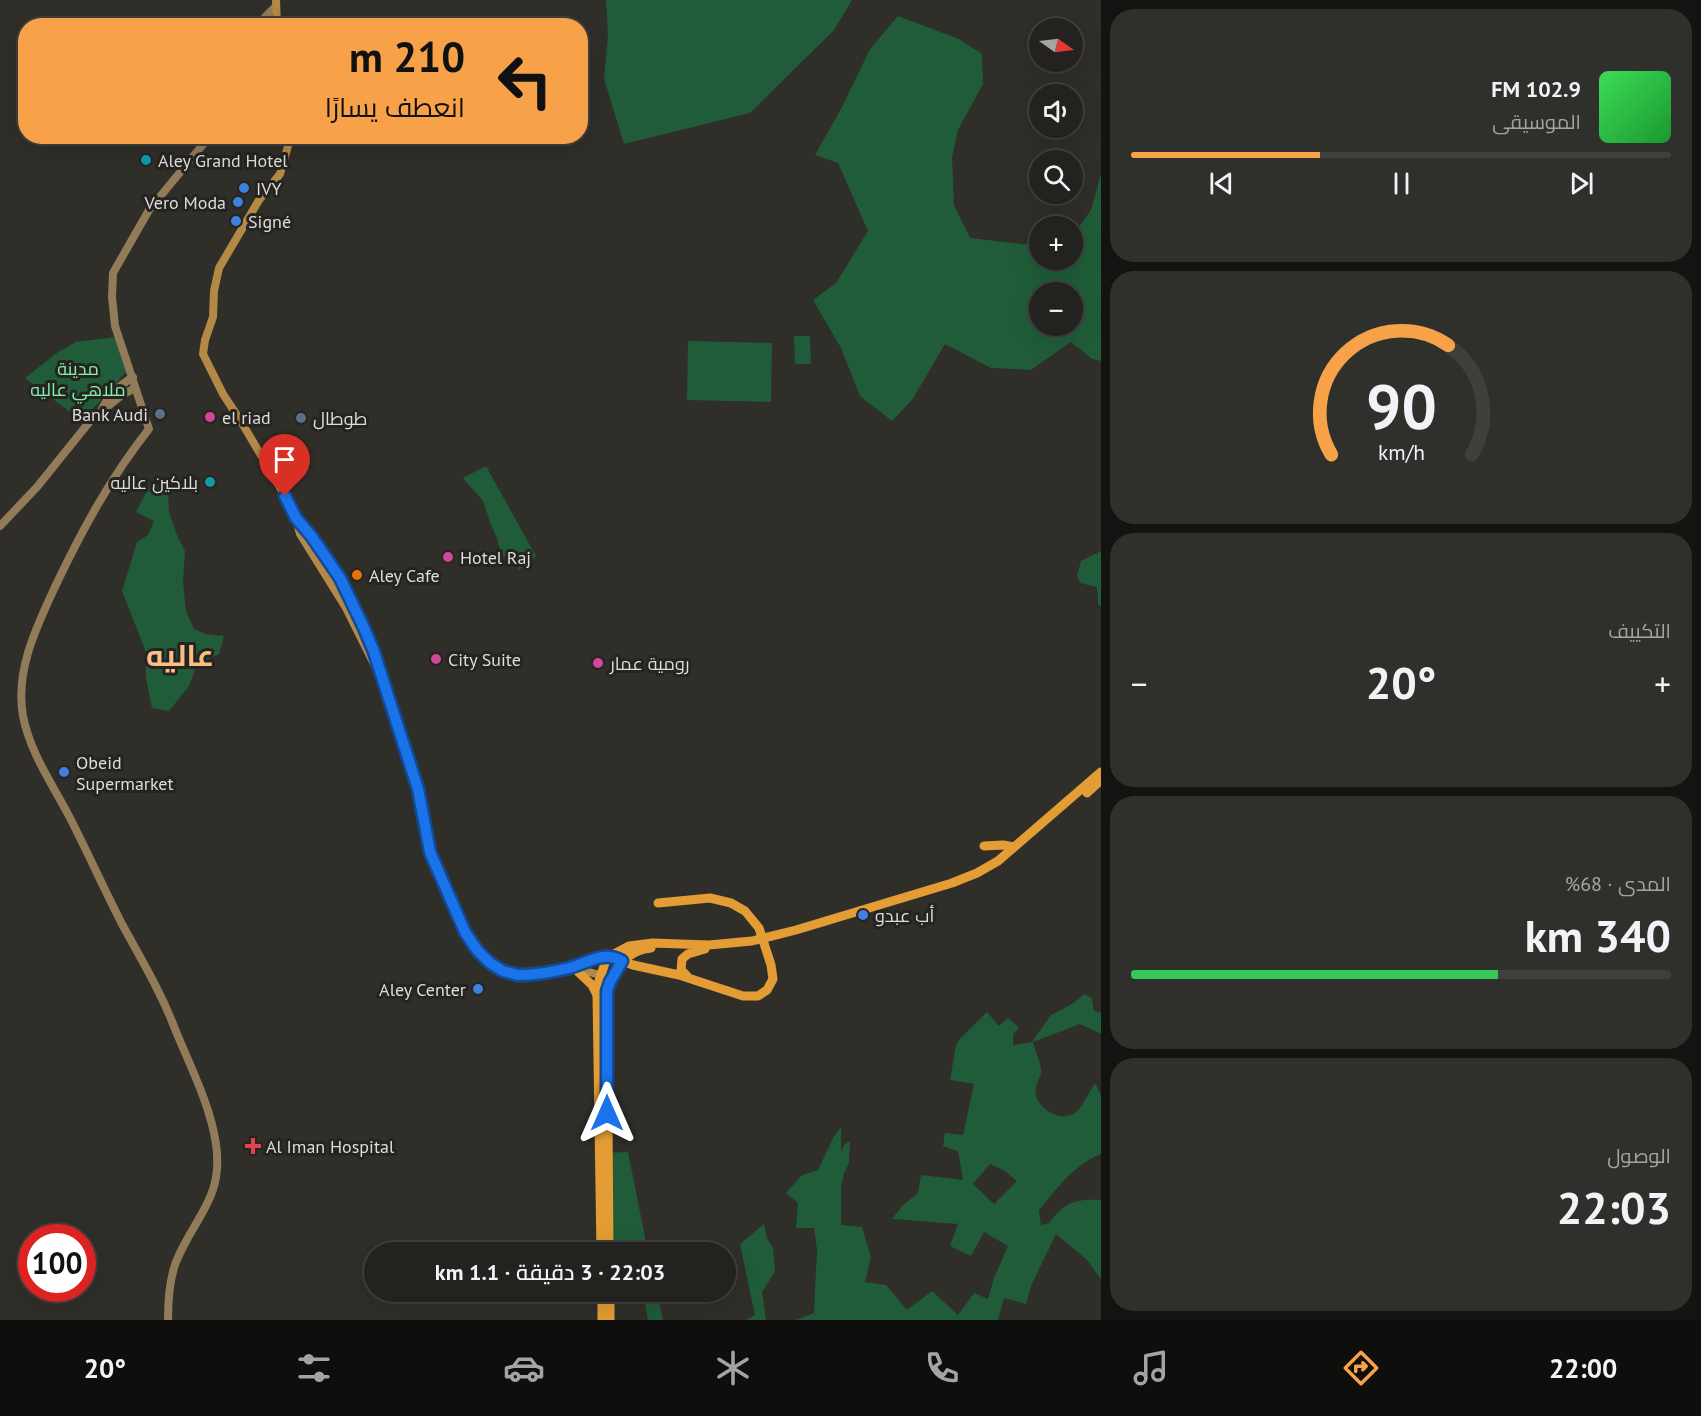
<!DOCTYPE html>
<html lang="ar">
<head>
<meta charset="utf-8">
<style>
	body { margin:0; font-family:"PT Sans",Cairo,sans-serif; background:#2f2f2c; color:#f1f3f6; direction:rtl; height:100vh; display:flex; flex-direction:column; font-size:22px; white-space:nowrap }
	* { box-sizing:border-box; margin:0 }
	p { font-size:20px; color:#a3a4a4 }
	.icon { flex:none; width:33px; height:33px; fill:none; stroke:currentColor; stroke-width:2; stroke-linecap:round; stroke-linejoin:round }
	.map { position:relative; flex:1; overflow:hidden; direction:ltr }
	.drawer { display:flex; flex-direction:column; gap:9px; padding:9px; background:#131311; width:600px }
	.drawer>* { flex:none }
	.hud { position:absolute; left:18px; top:18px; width:570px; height:126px; border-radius:24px; box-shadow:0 6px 24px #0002,0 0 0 2px #403f3d; direction:rtl; background:#f7a149; color:#111; overflow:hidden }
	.needle { width:39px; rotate:104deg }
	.tools { position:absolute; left:1029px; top:18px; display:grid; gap:12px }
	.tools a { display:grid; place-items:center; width:54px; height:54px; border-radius:50%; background:#23221f; box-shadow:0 6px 24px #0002,0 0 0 2px #403f3d; font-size:30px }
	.speed { position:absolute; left:18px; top:1224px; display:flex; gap:12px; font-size:30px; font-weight:700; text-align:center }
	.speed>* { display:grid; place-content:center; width:78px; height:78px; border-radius:50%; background:#23221f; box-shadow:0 6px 24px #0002,0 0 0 2px #403f3d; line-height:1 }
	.speed .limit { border:9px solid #d22; background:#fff; color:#111 }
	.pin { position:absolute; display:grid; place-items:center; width:51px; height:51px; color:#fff; margin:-62px -26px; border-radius:50% 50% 50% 0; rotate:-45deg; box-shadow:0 0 6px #0007 }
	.pin .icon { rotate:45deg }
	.me { position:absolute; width:66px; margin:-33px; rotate:0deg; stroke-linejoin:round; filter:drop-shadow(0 0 4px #0008) }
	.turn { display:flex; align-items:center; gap:21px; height:126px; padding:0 24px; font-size:27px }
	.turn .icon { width:78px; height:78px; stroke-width:2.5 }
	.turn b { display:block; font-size:42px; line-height:51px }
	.big { font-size:45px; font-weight:600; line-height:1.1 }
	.drawer .tile { flex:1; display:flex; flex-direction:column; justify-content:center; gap:9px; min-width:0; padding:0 21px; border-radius:24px; background:#2f2f2c }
	.drawer .dial { align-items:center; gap:0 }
	.dial svg { height:156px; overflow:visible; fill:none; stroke:#403f3d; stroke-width:7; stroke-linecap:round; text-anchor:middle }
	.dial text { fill:#f1f3f6; stroke:none }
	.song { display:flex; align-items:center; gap:18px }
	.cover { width:72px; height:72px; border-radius:9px; background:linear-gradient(135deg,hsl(130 70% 55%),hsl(130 70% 35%)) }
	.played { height:6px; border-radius:3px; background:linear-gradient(90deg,#f7a149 35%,#403f3d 35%) }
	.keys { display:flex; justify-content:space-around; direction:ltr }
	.heat { display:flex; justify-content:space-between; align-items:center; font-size:33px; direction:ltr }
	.charge { height:9px; border-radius:4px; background:linear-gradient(90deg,#34c759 68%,#403f3d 0) }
	.trip { position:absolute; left:364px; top:1242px; width:372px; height:60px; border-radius:30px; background:#23221f; box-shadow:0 6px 24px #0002,0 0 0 2px #403f3d; font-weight:600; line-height:60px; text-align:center; direction:rtl }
	.tabs { display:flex; height:96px; justify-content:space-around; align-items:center; background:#0e0e0c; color:#a3a4a4 }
	.tabs .icon { width:42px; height:42px }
	.tabs .current { color:#f7a149 }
	.tabs b { font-size:27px; color:#f1f3f6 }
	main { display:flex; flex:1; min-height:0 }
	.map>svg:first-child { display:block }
	.green { fill:#205c39; fill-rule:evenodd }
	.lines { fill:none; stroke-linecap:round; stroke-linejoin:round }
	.secondary { stroke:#917b58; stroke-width:8 }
	.primary { stroke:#b48948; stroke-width:8 }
	.highway { stroke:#e39d34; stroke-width:9 }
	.route-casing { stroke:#114b97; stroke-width:15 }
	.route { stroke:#1a73e8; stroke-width:10 }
	.culture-dot { fill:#0f9aa8; stroke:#252420; stroke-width:2 }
	.shop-dot { fill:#3f7fe0; stroke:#252420; stroke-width:2 }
	.service-dot { fill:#5c6f8a; stroke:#252420; stroke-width:2 }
	.hotel-dot { fill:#d1479c; stroke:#252420; stroke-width:2 }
	.food-dot { fill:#e8710a; stroke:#252420; stroke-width:2 }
	.health-dot { fill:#e0444e; stroke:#252420; stroke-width:2 }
	.labels { text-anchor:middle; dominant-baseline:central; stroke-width:6; stroke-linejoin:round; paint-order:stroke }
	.poi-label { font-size:18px; fill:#deddda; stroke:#252420; text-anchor:start }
	.park-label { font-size:18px; fill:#85f0ad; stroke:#252420 }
	.town-label { font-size:30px; font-weight:bold; fill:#f9bd85; stroke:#252420 }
</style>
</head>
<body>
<main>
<section class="drawer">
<div class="tile">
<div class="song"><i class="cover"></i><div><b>102.9 FM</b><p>الموسيقى</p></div></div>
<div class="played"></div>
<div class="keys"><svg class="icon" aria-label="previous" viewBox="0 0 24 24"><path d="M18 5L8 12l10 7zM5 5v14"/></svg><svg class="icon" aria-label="pause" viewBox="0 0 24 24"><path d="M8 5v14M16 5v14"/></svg><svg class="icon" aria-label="next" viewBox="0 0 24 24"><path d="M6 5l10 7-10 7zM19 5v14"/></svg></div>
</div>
<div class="tile dial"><svg viewBox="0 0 100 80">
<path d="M14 69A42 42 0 1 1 86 69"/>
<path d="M14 69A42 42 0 0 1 74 13" stroke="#f7a149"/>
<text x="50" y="56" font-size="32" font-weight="700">90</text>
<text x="50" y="72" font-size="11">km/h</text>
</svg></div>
<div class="tile"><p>التكييف</p>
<div class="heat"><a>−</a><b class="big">20°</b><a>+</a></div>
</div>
<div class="tile"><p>المدى · 68%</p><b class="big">340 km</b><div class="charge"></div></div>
<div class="tile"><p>الوصول</p><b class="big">22:03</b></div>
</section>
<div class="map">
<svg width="1101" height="1320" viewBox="0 0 1101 1320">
	<rect width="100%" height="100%" fill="#2f2e29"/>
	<path class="green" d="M 606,0 L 852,0 L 834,30 L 750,113 L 624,144 L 604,79 L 608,35 Z
		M 898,16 L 959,39 L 982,54 L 983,84 L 958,130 L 952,158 L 954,205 L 970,238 L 1039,246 L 1040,260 L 1072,260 L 1073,235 L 1091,210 L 1101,174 L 1101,361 L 1092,359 L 1071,342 L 1031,370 L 991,368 L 945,344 L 912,400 L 892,421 L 860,396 L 841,348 L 813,300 L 836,283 L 868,231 L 838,163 L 815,155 L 842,107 L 870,49 ZM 1040,292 L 1072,292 L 1072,326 L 1040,326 Z
		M 794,336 L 810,336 L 811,364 L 795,364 Z
		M 115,337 L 126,372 L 82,421 L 25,378 L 58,352 L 76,342 Z
		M 688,341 L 772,343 L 771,402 L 687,400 Z
		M 486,466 L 536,556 L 519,570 L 514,560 L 501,555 L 497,538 L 491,525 L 483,501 L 463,478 Z
		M 158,479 L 168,490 L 169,512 L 177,535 L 185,551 L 183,582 L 186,611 L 194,629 L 206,634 L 224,636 L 219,654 L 197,665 L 189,686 L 169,711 L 152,708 L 146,679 L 146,652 L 122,591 L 137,542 L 148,535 L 154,521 L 136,512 L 150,485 Z
		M 1101,551 L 1101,606 L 1098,604 L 1097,587 L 1080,583 L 1077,576 L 1081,561 Z
		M 1084,994 L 1092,998 L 1094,1011 L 1101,1012 L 1101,1034 L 1080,1024 L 1033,1042 C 1035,1051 1042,1064 1041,1073 C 1039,1081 1034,1087 1036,1095 C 1040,1111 1064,1124 1077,1111 C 1084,1104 1089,1092 1095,1083 L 1101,1095 L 1101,1154 C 1075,1164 1057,1188 1039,1210 L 1041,1225 L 1049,1223 C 1065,1202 1074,1199 1101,1200 L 1101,1279 L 1087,1260 L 1056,1234 L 1031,1286 L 1026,1304 L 1004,1298 L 998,1320 L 796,1320 L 814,1313 L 817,1250 L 814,1228 L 796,1228 L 798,1203 L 786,1193 L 802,1175 L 818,1170 L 834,1136 L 841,1127 L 841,1151 L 845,1144 L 850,1141 L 849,1163 L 844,1173 L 841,1186 L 841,1225 L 862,1227 L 871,1257 L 865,1282 L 886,1285 L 907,1310 L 932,1291 L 958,1315 L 974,1293 L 988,1299 L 994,1278 L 1008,1246 L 984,1232 L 971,1256 L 950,1246 L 958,1224 L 892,1219 L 903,1205 L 918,1193 L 921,1175 L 963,1180 L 958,1151 L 943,1146 L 945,1133 L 963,1135 L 974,1084 L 950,1080 L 956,1045 L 960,1039 L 987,1012 L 999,1026 L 1008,1018 L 1019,1028 L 1013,1034 L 1013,1045 L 1032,1042 L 1051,1015 L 1072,1004 ZM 990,1164 L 1005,1171 L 1017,1181 L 994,1204 L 973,1184 Z
		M 628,1152 L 648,1252 L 615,1252 L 611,1246 L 597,1153 Z
		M 764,1224 L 767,1238 L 773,1248 L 775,1268 L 774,1273 L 762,1292 L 766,1320 L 746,1320 L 755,1315 L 740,1244 Z
		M 643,1292 L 657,1292 L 663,1320 L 648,1320 Z"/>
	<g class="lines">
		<path class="secondary" d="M 262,26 L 265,17 L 275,7
			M 101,411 C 107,397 120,385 133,377
			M 0,526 L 37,487 L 91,420 L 122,395 L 135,388
			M 168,1320 C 168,1301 169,1280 176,1262 C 194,1217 224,1199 216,1144 C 210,1104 190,1066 175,1029 C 161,992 141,959 122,924 C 104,889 88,853 70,818 C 53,785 30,753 23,716 C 15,671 36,628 54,589 C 81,532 110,478 149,429 L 115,326 L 112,297 L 113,273 L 149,210 L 210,136"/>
		<path class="primary" d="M 276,0 L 277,26
			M 288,136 L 288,146 L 280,174 L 259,200 L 219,268 L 214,291 L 213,317 L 205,340 L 203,354 L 223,394 L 242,423 L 285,496 L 296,518 L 300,534 L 346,608 L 374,664
			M 296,518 L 312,537 L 340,578 L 364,628 L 419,788 L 430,852 L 465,932 L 476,950 L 490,963 L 503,971 L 518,975 L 569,968 L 601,957 L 616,957
			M 573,968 L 612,978"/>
		<path class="highway" d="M 1087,793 L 1101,780
			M 984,846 L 1003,845 L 1014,847
			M 622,961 L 633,965 L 679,975 L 743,996 L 758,996 L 767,990 L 773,979 L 771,965 L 759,928 L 745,911 L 731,903 L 710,898 L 658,903
			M 574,968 L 592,985 L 597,995
			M 687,976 L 681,970 L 682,959 L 688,954 L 705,949
			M 601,1252 L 597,995 L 598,984 L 605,963 L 614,954 L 629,946 L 653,943 L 709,945 L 752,941 L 796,930 L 952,883 L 977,873 L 998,861 L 1101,772
			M 609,1252 L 607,991 C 613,969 627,950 651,948
			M 602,1292 L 602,1320
			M 610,1292 L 610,1320"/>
	</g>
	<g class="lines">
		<g class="route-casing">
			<path id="route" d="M 285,496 L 296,518 L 312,537 L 340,578 L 364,628 L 374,652 L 418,789 L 430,852 L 465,932 L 477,950 L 490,963 L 503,971 L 518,975 C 534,975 553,972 569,968 C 588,963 604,950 622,961 L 610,982 L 607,991 L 607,1113"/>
		</g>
		<use href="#route" class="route"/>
	</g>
	<g class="culture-dot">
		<circle cx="146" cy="160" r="6"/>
		<circle cx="210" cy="482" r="6"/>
	</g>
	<g class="shop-dot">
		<circle cx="244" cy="188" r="6"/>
		<circle cx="238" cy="202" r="6"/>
		<circle cx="236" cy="221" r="6"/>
		<circle cx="64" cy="772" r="6"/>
		<circle cx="863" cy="915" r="6"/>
		<circle cx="478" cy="989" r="6"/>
	</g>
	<g class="service-dot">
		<circle cx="160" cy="414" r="6"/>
		<circle cx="301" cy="418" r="6"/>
	</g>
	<g class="hotel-dot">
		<circle cx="210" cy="417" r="6"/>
		<circle cx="448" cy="557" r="6"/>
		<circle cx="436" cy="659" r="6"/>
		<circle cx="598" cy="663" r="6"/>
	</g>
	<circle class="food-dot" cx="357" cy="575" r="6"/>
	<path class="health-dot" d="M250 1137h6v6h6v6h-6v6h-6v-6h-6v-6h6z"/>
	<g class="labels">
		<g class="poi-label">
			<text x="158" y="160">Aley Grand Hotel</text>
			<text x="256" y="188">IVY</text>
			<text x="226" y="202" text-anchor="end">Vero Moda</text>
			<text x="248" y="221">Signé</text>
			<text x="148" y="414" text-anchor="end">Bank Audi</text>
			<text x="222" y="417">el riad</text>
			<text x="313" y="418">طوطال</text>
			<text x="198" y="482" text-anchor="end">بلاكين عاليه</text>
			<text x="460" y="557">Hotel Raj</text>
			<text x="369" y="575">Aley Cafe</text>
			<text x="448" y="659">City Suite</text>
			<text x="610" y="663">رومية عمار</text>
			<text x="76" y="762">Obeid<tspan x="76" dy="21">Supermarket</tspan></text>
			<text x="875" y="915">أب عبدو</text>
			<text x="466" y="989" text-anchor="end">Aley Center</text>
			<text x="266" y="1146">Al Iman Hospital</text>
		</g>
		<g class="park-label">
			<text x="78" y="368">مدينة<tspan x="78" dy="21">ملاهي عاليه</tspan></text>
		</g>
		<g class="town-label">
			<text x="180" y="654">عاليه</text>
		</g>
	</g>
</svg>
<div class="tools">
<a><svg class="needle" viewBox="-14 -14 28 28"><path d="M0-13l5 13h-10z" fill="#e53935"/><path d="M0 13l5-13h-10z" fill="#a3a4a4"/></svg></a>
<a><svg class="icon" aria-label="sound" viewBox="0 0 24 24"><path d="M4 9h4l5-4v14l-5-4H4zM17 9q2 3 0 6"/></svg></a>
<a><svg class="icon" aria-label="search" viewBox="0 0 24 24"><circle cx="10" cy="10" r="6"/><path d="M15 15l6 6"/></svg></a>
<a>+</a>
<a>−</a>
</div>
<div class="speed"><div class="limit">100</div></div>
<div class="pin" style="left:285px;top:496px;background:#d93025"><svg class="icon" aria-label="arrive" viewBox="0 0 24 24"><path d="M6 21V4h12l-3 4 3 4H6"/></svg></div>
<svg class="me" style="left:607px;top:1113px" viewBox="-20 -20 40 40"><path d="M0-17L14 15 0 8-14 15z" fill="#1a73e8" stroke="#fff" stroke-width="4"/></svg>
<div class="trip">22:03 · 3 دقيقة · 1.1 km</div>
<div class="hud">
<div class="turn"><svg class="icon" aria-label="left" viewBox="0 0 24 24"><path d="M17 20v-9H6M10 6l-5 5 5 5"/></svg><div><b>210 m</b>انعطف يسارًا</div></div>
</div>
</div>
</main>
<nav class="tabs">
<b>22:00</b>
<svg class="icon current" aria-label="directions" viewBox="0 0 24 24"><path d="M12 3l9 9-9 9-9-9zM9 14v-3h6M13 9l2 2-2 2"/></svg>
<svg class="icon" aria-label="music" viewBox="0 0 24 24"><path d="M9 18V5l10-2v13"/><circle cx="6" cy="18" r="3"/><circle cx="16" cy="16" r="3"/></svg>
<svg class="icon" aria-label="phone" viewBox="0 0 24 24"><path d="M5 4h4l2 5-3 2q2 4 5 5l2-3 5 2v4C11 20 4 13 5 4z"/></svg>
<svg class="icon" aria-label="climate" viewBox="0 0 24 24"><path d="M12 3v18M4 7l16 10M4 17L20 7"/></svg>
<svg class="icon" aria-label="car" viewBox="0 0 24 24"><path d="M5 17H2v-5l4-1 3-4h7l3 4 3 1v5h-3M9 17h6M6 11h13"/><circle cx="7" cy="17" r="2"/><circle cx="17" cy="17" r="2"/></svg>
<svg class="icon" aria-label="filters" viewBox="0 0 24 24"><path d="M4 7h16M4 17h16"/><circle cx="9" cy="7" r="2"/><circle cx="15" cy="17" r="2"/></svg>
<b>20°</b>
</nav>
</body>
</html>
